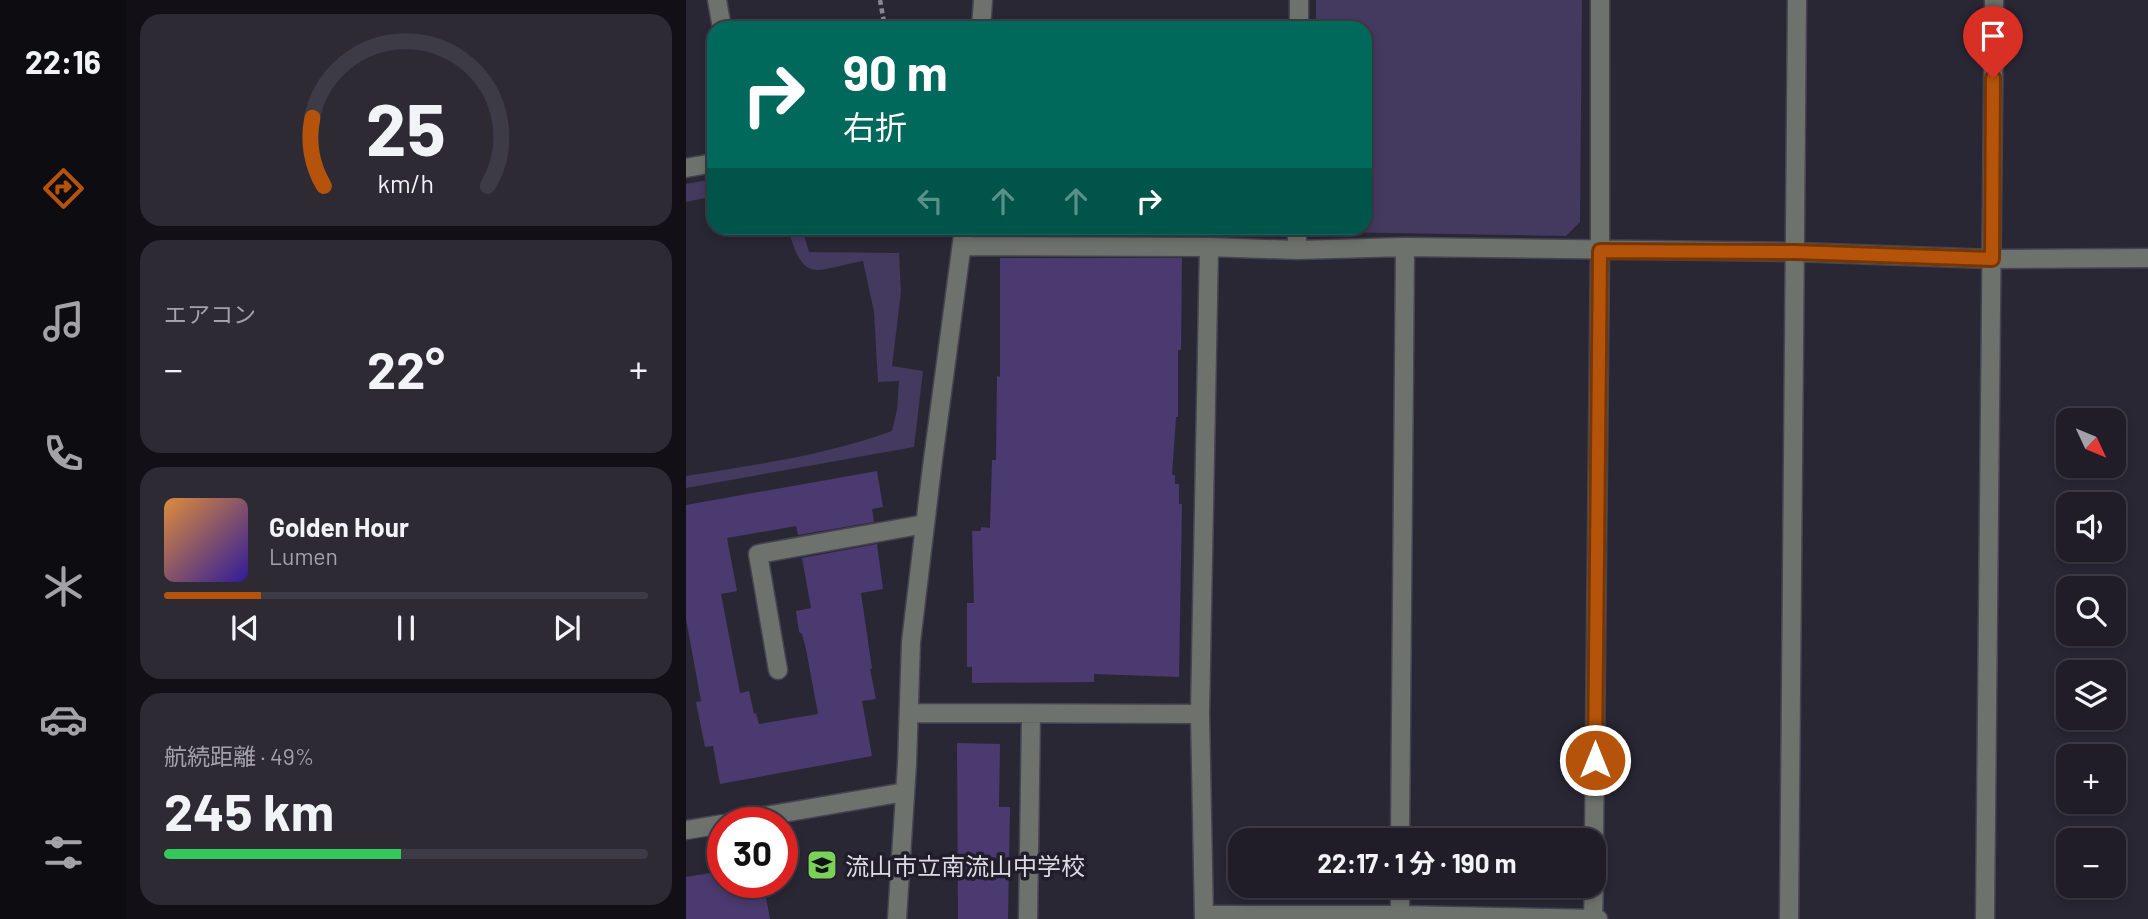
<!DOCTYPE html>
<html lang="ja">
<head>
<meta charset="utf-8">
<style>
	body { margin:0; font-family:Barlow,"Noto Sans JP",sans-serif; background:#2d2a34; color:#f1f3f6; height:100vh; display:flex; flex-direction:column; font-size:26px; white-space:nowrap }
	* { box-sizing:border-box; margin:0 }
	p { font-size:23px; color:#a2a2a8 }
	.icon { flex:none; width:38px; height:38px; fill:none; stroke:currentColor; stroke-width:2; stroke-linecap:round; stroke-linejoin:round }
	.map { position:relative; flex:1; overflow:hidden }
	.details { display:flex; flex-direction:column; gap:14px; padding:14px; background:#121016; width:560px }
	.details>* { flex:none }
	.banner { position:absolute; left:21px; top:21px; width:665px; height:214px; border-radius:21px; box-shadow:0 4px 10px #0003,0 0 0 2px #3d3b45; background:#00695c; color:#fff; overflow:hidden }
	.needle { width:46px; rotate:134deg }
	.tools { position:absolute; left:1370px; top:408px; display:grid; gap:14px }
	.tools a { display:grid; place-items:center; width:70px; height:70px; border-radius:14px; background:#201d28; box-shadow:0 4px 10px #0003,0 0 0 2px #3d3b45; font-size:35px }
	.speed { position:absolute; left:21px; top:807px; display:flex; gap:14px; font-size:35px; font-weight:700; text-align:center }
	.speed>* { display:grid; place-content:center; width:91px; height:91px; border-radius:50%; background:#201d28; box-shadow:0 4px 10px #0003,0 0 0 2px #3d3b45; line-height:1 }
	.speed .limit { border:10px solid #d22; background:#fff; color:#111 }
	.pin { position:absolute; display:grid; place-items:center; width:60px; height:60px; color:#fff; margin:-72px -30px; border-radius:50% 50% 50% 0; rotate:-45deg; box-shadow:0 0 7px #0007 }
	.pin .icon { rotate:45deg }
	.me { position:absolute; width:77px; margin:-38px; rotate:0deg; stroke-linejoin:round; filter:drop-shadow(0 0 5px #0008) }
	.turn { display:flex; align-items:center; gap:24px; height:147px; padding:0 21px; font-size:32px }
	.turn .icon { width:91px; height:91px; stroke-width:2.5 }
	.turn b { display:block; font-size:49px; line-height:60px }
	.lanes { display:flex; align-items:center; height:66px; padding:0 21px; background:#0003; justify-content:center; gap:35px; direction:ltr }
	.lanes .off { opacity:.35 }
	.big { font-size:52px; font-weight:700; line-height:1.1 }
	.details .card { flex:1; display:flex; flex-direction:column; justify-content:center; gap:10px; min-width:0; padding:0 24px; border-radius:21px; background:#2d2a34 }
	.details .dial { align-items:center; gap:0 }
	.dial svg { height:182px; overflow:visible; fill:none; stroke:#3d3b45; stroke-width:7; stroke-linecap:round; text-anchor:middle }
	.dial text { fill:#f1f3f6; stroke:none }
	.song { display:flex; align-items:center; gap:21px }
	.cover { width:84px; height:84px; border-radius:10px; background:linear-gradient(135deg,hsl(30 70% 55%),hsl(250 70% 35%)) }
	.played { height:7px; border-radius:4px; background:linear-gradient(90deg,#b45309 20%,#3d3b45 20%) }
	.keys { display:flex; justify-content:space-around; direction:ltr }
	.heat { display:flex; justify-content:space-between; align-items:center; font-size:38px; direction:ltr }
	.charge { height:10px; border-radius:5px; background:linear-gradient(90deg,#34c759 49%,#3d3b45 0) }
	.trip { position:absolute; left:542px; top:828px; width:378px; height:70px; border-radius:21px; background:#201d28; box-shadow:0 4px 10px #0003,0 0 0 2px #3d3b45; font-weight:700; line-height:70px; text-align:center }
	main { display:flex; flex:1; min-height:0 }
	.tabs { display:flex; flex-direction:column; width:126px; justify-content:space-around; align-items:center; background:#0d0c10; color:#a2a2a8 }
	.tabs .icon { width:49px; height:49px }
	.tabs .on { color:#b45309 }
	.tabs b { font-size:32px; color:#f1f3f6 }
	.map>svg:first-child { display:block }
	.green { fill:#44395e }
	.building { fill:#4a3a6f }
	.lines { fill:none; stroke-linecap:round; stroke-linejoin:round }
	.minor-casing { stroke:#464451; stroke-width:21 }
	.path { stroke:#8a8793; stroke-width:4.5; stroke-dasharray:5 3.5; stroke-linecap:butt }
	.minor { stroke:#6d726c; stroke-width:18 }
	.route-casing { stroke:#753606; stroke-width:18 }
	.route { stroke:#b45309; stroke-width:12 }
	.labels { text-anchor:middle; dominant-baseline:central; stroke-width:7; stroke-linejoin:round; paint-order:stroke }
	.poi-label { font-size:24px; fill:#dcdae3; stroke:#211d2b; text-anchor:start }
</style>
</head>
<body>
<main>
<nav class="tabs">
<b>22:16</b>
<svg class="icon on" aria-label="directions" viewBox="0 0 24 24"><path d="M12 3l9 9-9 9-9-9zM9 14v-3h6M13 9l2 2-2 2"/></svg>
<svg class="icon" aria-label="music" viewBox="0 0 24 24"><path d="M9 18V5l10-2v13"/><circle cx="6" cy="18" r="3"/><circle cx="16" cy="16" r="3"/></svg>
<svg class="icon" aria-label="phone" viewBox="0 0 24 24"><path d="M5 4h4l2 5-3 2q2 4 5 5l2-3 5 2v4C11 20 4 13 5 4z"/></svg>
<svg class="icon" aria-label="climate" viewBox="0 0 24 24"><path d="M12 3v18M4 7l16 10M4 17L20 7"/></svg>
<svg class="icon" aria-label="car" viewBox="0 0 24 24"><path d="M5 17H2v-5l4-1 3-4h7l3 4 3 1v5h-3M9 17h6M6 11h13"/><circle cx="7" cy="17" r="2"/><circle cx="17" cy="17" r="2"/></svg>
<svg class="icon" aria-label="filters" viewBox="0 0 24 24"><path d="M4 7h16M4 17h16"/><circle cx="9" cy="7" r="2"/><circle cx="15" cy="17" r="2"/></svg>
</nav>
<section class="details">
<div class="card dial"><svg viewBox="0 0 100 80">
<path d="M14 69A42 42 0 1 1 86 69"/>
<path d="M14 69A42 42 0 0 1 9 39" stroke="#b45309"/>
<text x="50" y="56" font-size="32" font-weight="700">25</text>
<text x="50" y="72" font-size="11">km/h</text>
</svg></div>
<div class="card"><p>エアコン</p>
<div class="heat"><a>−</a><b class="big">22°</b><a>+</a></div>
</div>
<div class="card">
<div class="song"><i class="cover"></i><div><b>Golden Hour</b><p>Lumen</p></div></div>
<div class="played"></div>
<div class="keys"><svg class="icon" aria-label="previous" viewBox="0 0 24 24"><path d="M18 5L8 12l10 7zM5 5v14"/></svg><svg class="icon" aria-label="pause" viewBox="0 0 24 24"><path d="M8 5v14M16 5v14"/></svg><svg class="icon" aria-label="next" viewBox="0 0 24 24"><path d="M6 5l10 7-10 7zM19 5v14"/></svg></div>
</div>
<div class="card"><p>航続距離 · 49%</p><b class="big">245 km</b><div class="charge"></div></div>
</section>
<div class="map">
<svg width="1462" height="919" viewBox="0 0 1462 919">
	<rect width="100%" height="100%" fill="#2a2735"/>
	<path class="green" d="M 630,0 L 896,0 L 894,222 L 880,236 L 645,232 L 640,228 L 679,228 L 679,28 L 630,28 Z
		M 28,179 L 28,196 L 0,202 L 0,184 Z
		M 102,228 L 116,228 L 123,252 L 213,253 L 215,292 L 206,366 L 237,371 L 228,447 L 0,488 L 0,476 C 69,465 140,455 206,431 L 211,410 L 213,381 L 192,382 L 188,312 L 177,261 C 129,269 118,287 102,228 Z"/>
	<path class="building" d="M 315,228 L 497,228 L 497,236 L 315,235 Z
		M 314,258 L 496,258 L 495,350 L 492,350 L 492,417 L 490,417 L 486,475 L 489,475 L 489,484 L 493,484 L 493,504 L 496,504 L 493,677 L 408,674 L 408,682 L 286,683 L 286,667 L 281,667 L 281,603 L 288,603 L 286,531 L 295,531 L 295,527 L 304,528 L 306,460 L 310,460 L 311,376 L 314,377 Z
		M 191,471 L 197,507 L 186,509 L 188,522 L 112,535 L 110,526 L 41,538 L 51,591 L 35,594 L 54,693 L 63,691 L 68,714 L 70,713 L 73,724 L 132,714 L 120,649 L 116,634 L 113,632 L 110,611 L 125,608 L 116,558 L 191,544 L 197,589 L 175,593 L 186,669 L 184,669 L 190,699 L 176,701 L 186,756 L 34,784 L 27,746 L 19,747 L 10,702 L 15,701 L 0,619 L 0,505 Z
		M 271,743 L 314,744 L 313,807 L 324,807 L 322,919 L 272,919 Z
		M 37,871 L 37,882 L 77,882 L 84,919 L 0,919 L 0,877 Z"/>
	<g class="lines">
		<g class="minor-casing">
			<path id="minor" d="M 31,0 L 36,28
				M 295,28 L 297,0
				M 613,28 L 613,0
				M 0,168 L 28,163
				M 276,246 L 523,247 L 611,250 L 719,247 L 1109,252 L 1306,259 L 1462,258
				M 611,250 L 611,228
				M 92,670 L 72,554 L 239,524
				M 223,713 L 514,714
				M 44,822 L 219,792
				M 0,830 L 37,824
				M 714,840 L 719,247
				M 908,840 L 914,251 L 914,0
				M 518,915 L 714,915 L 912,919
				M 211,919 L 221,764 L 225,642 L 246,467 L 278,228
				M 342,919 L 345,714
				M 518,919 L 514,714 L 523,247
				M 714,919 L 714,886
				M 907,919 L 908,886
				M 1103,919 L 1111,0
				M 1299,919 L 1308,0"/>
		</g>
		<path class="path" d="M 194,0 L 199,28"/>
		<use href="#minor" class="minor"/>
	</g>
	<g class="lines">
		<g class="route-casing">
			<path id="route" d="M 909,760 L 914,251 L 1109,252 L 1306,259 L 1307,78"/>
		</g>
		<use href="#route" class="route"/>
	</g>
	<defs>
		<g id="school-square" transform="scale(1.575)"><rect x="-9" y="-9" width="18" height="18" rx="4" fill="#7ad157" stroke="#211d2b"/><path d="M0-5L7-2L0 1L-7-2ZM-4 1L0 2.5L4 1V4Q0 6-4 4Z" fill="#111"/></g>
	</defs>
	<g fill-rule="evenodd">
		<use href="#school-square" x="136" y="865"/>
	</g>
	<g class="labels">
		<g class="poi-label">
			<text x="159" y="865">流山市立南流山中学校</text>
		</g>
	</g>
</svg>
<div class="tools">
<a><svg class="needle" viewBox="-14 -14 28 28"><path d="M0-13l5 13h-10z" fill="#e53935"/><path d="M0 13l5-13h-10z" fill="#a2a2a8"/></svg></a>
<a><svg class="icon" aria-label="sound" viewBox="0 0 24 24"><path d="M4 9h4l5-4v14l-5-4H4zM17 9q2 3 0 6"/></svg></a>
<a><svg class="icon" aria-label="search" viewBox="0 0 24 24"><circle cx="10" cy="10" r="6"/><path d="M15 15l6 6"/></svg></a>
<a><svg class="icon" aria-label="layers" viewBox="0 0 24 24"><path d="M12 4l9 5-9 5-9-5zM3 14l9 5 9-5"/></svg></a>
<a>+</a>
<a>−</a>
</div>
<div class="speed"><div class="limit">30</div></div>
<div class="pin" style="left:1307px;top:78px;background:#d93025"><svg class="icon" aria-label="arrive" viewBox="0 0 24 24"><path d="M6 21V4h12l-3 4 3 4H6"/></svg></div>
<svg class="me" style="left:909px;top:760px" viewBox="-20 -20 40 40"><circle r="17" fill="#b45309" stroke="#fff" stroke-width="3"/><path d="M0-11L8 9 0 5-8 9z" fill="#fff"/></svg>
<div class="trip">22:17 · 1 分 · 190 m</div>
<div class="banner">
<div class="turn"><svg class="icon" aria-label="right" viewBox="0 0 24 24"><path d="M7 20v-9h11M14 6l5 5-5 5"/></svg><div><b>90 m</b>右折</div></div>
<div class="lanes"><svg class="icon off" aria-label="left" viewBox="0 0 24 24"><path d="M17 20v-9H6M10 6l-5 5 5 5"/></svg><svg class="icon off" aria-label="ahead" viewBox="0 0 24 24"><path d="M12 20V5M6 11l6-6 6 6"/></svg><svg class="icon off" aria-label="ahead" viewBox="0 0 24 24"><path d="M12 20V5M6 11l6-6 6 6"/></svg><svg class="icon" aria-label="right" viewBox="0 0 24 24"><path d="M7 20v-9h11M14 6l5 5-5 5"/></svg></div>
</div>
</div>
</main>
</body>
</html>
